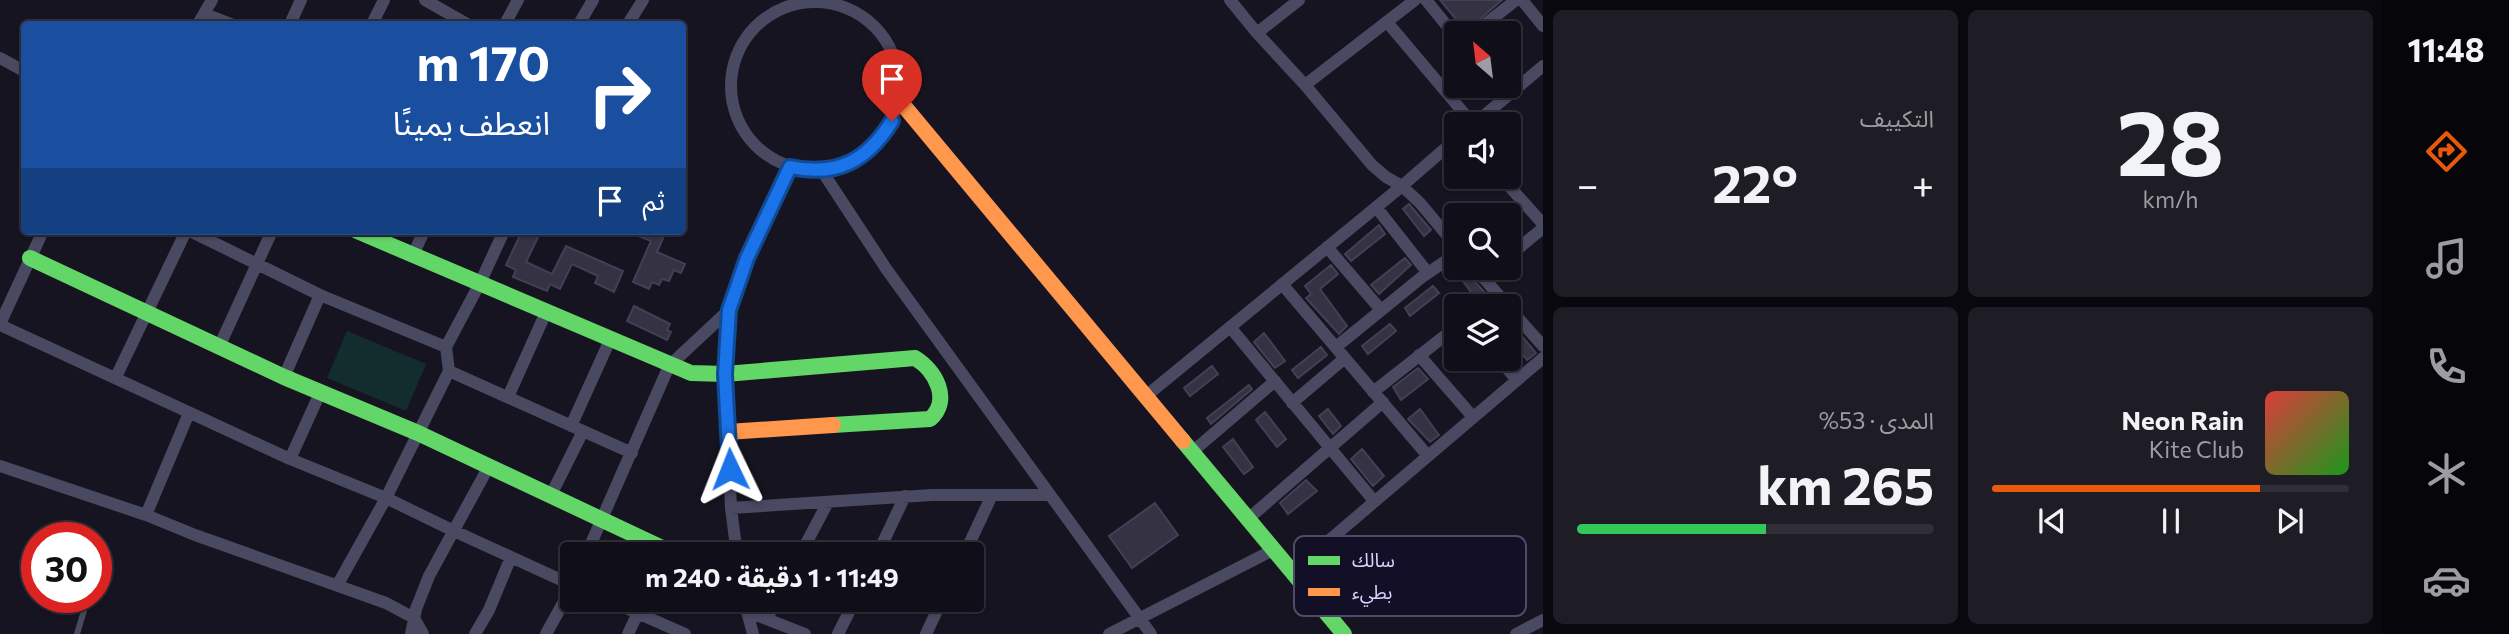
<!DOCTYPE html>
<html lang="ar">
<head>
<meta charset="utf-8">
<style>
	body { margin:0; font-family:Commissioner,"Noto Sans Arabic",sans-serif; background:#1e1d26; color:#f1f3f6; direction:rtl; height:100vh; display:flex; flex-direction:column; font-size:26px; white-space:nowrap }
	* { box-sizing:border-box; margin:0 }
	p { font-size:23px; color:#9c9ca2 }
	.icon { flex:none; width:38px; height:38px; fill:none; stroke:currentColor; stroke-width:2; stroke-linecap:round; stroke-linejoin:round }
	.map { position:relative; flex:1; overflow:hidden; direction:ltr }
	.panel { display:flex; flex-direction:column; gap:10px; padding:10px; background:#09080e; width:840px }
	.panel>* { flex:none }
	.top-card { position:absolute; left:21px; top:21px; width:665px; height:214px; border-radius:7px; box-shadow:0 2px 5px #0004,0 0 0 2px #302f38; direction:rtl; background:#1a4fa0; color:#fff; overflow:hidden }
	.needle { width:46px; rotate:332deg }
	.buttons { position:absolute; left:1444px; top:21px; display:grid; gap:14px }
	.buttons a { display:grid; place-items:center; width:77px; height:77px; border-radius:7px; background:#100f19; box-shadow:0 2px 5px #0004,0 0 0 2px #302f38; font-size:35px }
	.speed { position:absolute; left:21px; top:522px; display:flex; gap:14px; font-size:35px; font-weight:700; text-align:center }
	.speed>* { display:grid; place-content:center; width:91px; height:91px; border-radius:50%; background:#100f19; box-shadow:0 2px 5px #0004,0 0 0 2px #302f38; line-height:1 }
	.speed .limit { border:10px solid #d22; background:#fff; color:#111 }
	.pin { position:absolute; display:grid; place-items:center; width:60px; height:60px; color:#fff; margin:-72px -30px; border-radius:50% 50% 50% 0; rotate:-45deg; box-shadow:0 0 7px #0007 }
	.pin .icon { rotate:45deg }
	.me { position:absolute; width:77px; margin:-38px; rotate:358deg; stroke-linejoin:round; filter:drop-shadow(0 0 5px #0008) }
	.turn { display:flex; align-items:center; gap:24px; height:147px; padding:0 21px; font-size:32px }
	.turn .icon { width:91px; height:91px; stroke-width:2.5 }
	.turn b { display:block; font-size:49px; line-height:60px }
	.then { display:flex; align-items:center; height:66px; padding:0 21px; background:#0003; gap:14px; font-size:26px }
	.big { font-size:52px; font-weight:700; line-height:1.1 }
	.panel .tile { flex:1; display:flex; flex-direction:column; justify-content:center; gap:10px; min-width:0; padding:0 24px; border-radius:10px; background:#1e1d26 }
	.panel .dial { align-items:center; gap:0 }
	.dial b { font-size:91px; line-height:1 }
	.song { display:flex; align-items:center; gap:21px }
	.cover { width:84px; height:84px; border-radius:10px; background:linear-gradient(135deg,hsl(0 70% 55%),hsl(120 70% 35%)) }
	.played { height:7px; border-radius:4px; background:linear-gradient(90deg,#ea580c 75%,#302f38 75%) }
	.keys { display:flex; justify-content:space-around; direction:ltr }
	.heat { display:flex; justify-content:space-between; align-items:center; font-size:38px; direction:ltr }
	.charge { height:10px; border-radius:5px; background:linear-gradient(90deg,#34c759 53%,#302f38 0) }
	.panel .tiles { flex:1; display:grid; gap:10px; grid-template-columns:repeat(2,1fr) }
	.trip { position:absolute; left:560px; top:542px; width:424px; height:70px; border-radius:7px; background:#100f19; box-shadow:0 2px 5px #0004,0 0 0 2px #302f38; font-weight:700; line-height:70px; text-align:center; direction:rtl }
	main { display:flex; flex:1; min-height:0 }
	.menu { display:flex; flex-direction:column; width:126px; justify-content:space-around; align-items:center; background:#06060a; color:#9c9ca2 }
	.menu .icon { width:49px; height:49px }
	.menu .on { color:#ea580c }
	.menu b { font-size:32px; color:#f1f3f6 }
	.map>svg:first-child { display:block }
	.green { fill:#132c2d }
	.building { fill:#343243; stroke:#433f54; stroke-width:2 }
	.lines { fill:none; stroke-linecap:round; stroke-linejoin:round }
	.lane { stroke:#4a4962; stroke-width:6 }
	.street { stroke:#4a4962; stroke-width:12 }
	.fast { stroke:#63d668; stroke-width:16 }
	.slow { stroke:#ff974d; stroke-width:16 }
	.route-casing { stroke:#114b97; stroke-width:18 }
	.route { stroke:#1a73e8; stroke-width:12 }
	.key { fill:#130f26; stroke:#4e4a67; stroke-width:2 }
	.key-label { font-size:19px; fill:#d9d4ff }
</style>
</head>
<body>
<main>
<nav class="menu">
<b>11:48</b>
<svg class="icon on" aria-label="directions" viewBox="0 0 24 24"><path d="M12 3l9 9-9 9-9-9zM9 14v-3h6M13 9l2 2-2 2"/></svg>
<svg class="icon" aria-label="music" viewBox="0 0 24 24"><path d="M9 18V5l10-2v13"/><circle cx="6" cy="18" r="3"/><circle cx="16" cy="16" r="3"/></svg>
<svg class="icon" aria-label="phone" viewBox="0 0 24 24"><path d="M5 4h4l2 5-3 2q2 4 5 5l2-3 5 2v4C11 20 4 13 5 4z"/></svg>
<svg class="icon" aria-label="climate" viewBox="0 0 24 24"><path d="M12 3v18M4 7l16 10M4 17L20 7"/></svg>
<svg class="icon" aria-label="car" viewBox="0 0 24 24"><path d="M5 17H2v-5l4-1 3-4h7l3 4 3 1v5h-3M9 17h6M6 11h13"/><circle cx="7" cy="17" r="2"/><circle cx="17" cy="17" r="2"/></svg>
</nav>
<section class="panel">
<div class="tiles">
<div class="tile dial"><b>28</b><p>km/h</p></div>
<div class="tile"><p>التكييف</p>
<div class="heat"><a>−</a><b class="big">22°</b><a>+</a></div>
</div>
<div class="tile">
<div class="song"><i class="cover"></i><div><b>Neon Rain</b><p>Kite Club</p></div></div>
<div class="played"></div>
<div class="keys"><svg class="icon" aria-label="previous" viewBox="0 0 24 24"><path d="M18 5L8 12l10 7zM5 5v14"/></svg><svg class="icon" aria-label="pause" viewBox="0 0 24 24"><path d="M8 5v14M16 5v14"/></svg><svg class="icon" aria-label="next" viewBox="0 0 24 24"><path d="M6 5l10 7-10 7zM19 5v14"/></svg></div>
</div>
<div class="tile"><p>المدى · 53%</p><b class="big">265 km</b><div class="charge"></div></div>
</div>
</section>
<div class="map">
<svg width="1543" height="634" viewBox="0 0 1543 634">
	<rect width="100%" height="100%" fill="#161421"/>
	<path class="green" d="M 347,331 L 426,364 L 406,411 L 327,378 Z"/>
	<path class="building" d="M 1440,0 L 1502,0 L 1466,31 Z
		M 1409,204 L 1431,230 L 1424,236 L 1403,209 Z
		M 1379,225 L 1385,234 L 1351,261 L 1345,254 Z
		M 522,231 L 541,231 L 526,262 L 552,274 L 566,246 L 623,271 L 614,292 L 595,283 L 598,276 L 572,264 L 560,289 L 550,284 L 547,291 L 513,277 L 516,270 L 506,265 Z
		M 626,231 L 666,231 L 657,252 L 685,264 L 681,273 L 674,270 L 669,281 L 662,279 L 659,285 L 652,282 L 649,289 L 633,282 L 651,241 Z
		M 1405,258 L 1411,265 L 1379,294 L 1371,285 Z
		M 1331,265 L 1338,274 L 1320,289 L 1347,326 L 1339,334 L 1306,298 L 1311,294 L 1305,286 Z
		M 1462,268 L 1466,268 L 1468,274 L 1485,293 L 1477,300 L 1456,272 Z
		M 1433,286 L 1439,293 L 1410,316 L 1405,308 Z
		M 634,306 L 670,324 L 667,330 L 671,332 L 667,340 L 627,321 Z
		M 1390,324 L 1396,331 L 1368,354 L 1362,346 Z
		M 1516,329 L 1536,353 L 1527,360 L 1508,336 Z
		M 1264,333 L 1285,361 L 1275,368 L 1254,342 Z
		M 1321,347 L 1327,355 L 1298,378 L 1292,370 Z
		M 1212,366 L 1218,374 L 1190,396 L 1184,388 Z
		M 1418,368 L 1428,379 L 1401,400 L 1393,387 Z
		M 1249,385 L 1252,389 L 1211,424 L 1207,418 Z
		M 1328,409 L 1341,426 L 1333,434 L 1319,416 Z
		M 1420,409 L 1439,435 L 1430,442 L 1408,419 Z
		M 1265,412 L 1286,439 L 1277,447 L 1256,420 Z
		M 1233,439 L 1253,467 L 1244,474 L 1223,447 Z
		M 1362,449 L 1384,476 L 1373,486 L 1351,459 Z
		M 1306,480 L 1317,491 L 1288,514 L 1280,503 Z
		M 1155,503 L 1178,535 L 1132,568 L 1109,536 Z"/>
	<g class="lines">
		<path class="lane" d="M 77,634 L 85,607"/>
		<path class="street" d="M 425,0 L 467,24
			M 1230,0 L 1257,33 L 1299,0
			M 1426,0 L 1456,37
			M 1522,0 L 1543,26
			M731 86a84 84 0 1 1 168 0a84 84 0 1 1-168 0Z
			M 205,14 L 231,24
			M 1387,22 L 1473,124
			M 198,24 L 212,0
			M 290,24 L 301,0
			M 372,24 L 384,0
			M 505,24 L 518,0
			M 579,24 L 593,0
			M 628,24 L 643,0
			M 1257,33 L 1305,85 L 1415,0
			M 1474,33 L 1516,0
			M 0,58 L 24,71
			M 1305,85 L 1372,165 L 1386,177 L 1402,186 L 1456,139
			M 1474,124 L 1543,66
			M 822,171 L 887,270 L 1151,634
			M 1501,177 L 1543,224
			M 1376,207 L 1428,273
			M 190,231 L 320,295 L 446,347
			M 1327,247 L 1381,310
			M 413,255 L 424,231
			M 1508,257 L 1543,228
			M 1475,268 L 1508,306
			M 1483,278 L 1496,268
			M 1282,284 L 1428,456
			M 1483,306 L 1498,295
			M 1508,307 L 1543,346
			M 0,324 L 43,231
			M 0,325 L 290,459 L 386,498 L 454,531 L 572,585
			M 1230,327 L 1374,501
			M 219,347 L 272,231
			M 1336,347 L 1422,277 L 1456,254
			M 1419,355 L 1473,417
			M 1499,359 L 1517,380
			M 449,371 L 632,453
			M 116,377 L 186,231
			M 284,377 L 320,295
			M 1373,392 L 1456,327
			M 1146,396 L 1402,186 L 1420,203 L 1456,246
			M 508,397 L 547,310
			M 1292,403 L 1345,358
			M 571,426 L 610,340
			M 1192,452 L 1275,381
			M 290,459 L 320,393
			M 0,466 L 146,515 L 195,535 L 386,603 L 414,618 L 423,634
			M 551,495 L 583,431
			M 731,508 L 932,495 L 1050,495
			M 146,515 L 189,413
			M 1248,519 L 1383,402
			M 586,555 L 669,366 L 729,310
			M 737,555 L 731,508 L 725,374 L 729,310 L 747,258 L 790,167
			M 800,555 L 828,502
			M 877,555 L 905,496
			M 964,555 L 992,495
			M 1292,572 L 1543,358
			M 338,584 L 386,498 L 449,371 L 446,347 L 480,283 L 504,231
			M 608,600 L 685,634
			M 744,600 L 753,634
			M 746,611 L 805,634
			M 767,619 L 776,600
			M 411,634 L 416,609 L 429,576 L 489,466
			M 475,634 L 489,610 L 511,557
			M 546,634 L 572,587
			M 628,634 L 644,600
			M 838,634 L 855,600
			M 926,634 L 942,600
			M 1109,634 L 1273,550
			M 1516,634 L 1543,620"/>
		<path class="fast" d="M 357,231 L 691,373 L 725,374 L 915,358 C 935,370 952,400 930,419 L 833,425
			M 30,258 L 284,377 L 418,433 L 677,555
			M 1183,441 L 1344,634"/>
		<path class="slow" d="M 899,100 L 1183,441
			M 728,432 L 833,425"/>
	</g>
	<g class="lines">
		<g class="route-casing">
			<path id="route" d="M 730,469 L 725,374 L 729,310 L 747,258 L 790,167 C 837,177 867,161 892,121"/>
		</g>
		<use href="#route" class="route"/>
	</g>
	<rect x="1294" y="536" width="232" height="80" rx="10" class="key"/>
	<rect x="1308" y="556" width="32" height="9" fill="#63d668"/>
	<rect x="1308" y="588" width="32" height="8" fill="#ff974d"/>
	<g class="key-label">
		<text x="1352" y="567">سالك</text>
		<text x="1352" y="599">بطيء</text>
	</g>
</svg>
<div class="buttons">
<a><svg class="needle" viewBox="-14 -14 28 28"><path d="M0-13l5 13h-10z" fill="#e53935"/><path d="M0 13l5-13h-10z" fill="#9c9ca2"/></svg></a>
<a><svg class="icon" aria-label="sound" viewBox="0 0 24 24"><path d="M4 9h4l5-4v14l-5-4H4zM17 9q2 3 0 6"/></svg></a>
<a><svg class="icon" aria-label="search" viewBox="0 0 24 24"><circle cx="10" cy="10" r="6"/><path d="M15 15l6 6"/></svg></a>
<a><svg class="icon" aria-label="layers" viewBox="0 0 24 24"><path d="M12 4l9 5-9 5-9-5zM3 14l9 5 9-5"/></svg></a>
</div>
<div class="speed"><div class="limit">30</div></div>
<div class="pin" style="left:892px;top:121px;background:#d93025"><svg class="icon" aria-label="arrive" viewBox="0 0 24 24"><path d="M6 21V4h12l-3 4 3 4H6"/></svg></div>
<svg class="me" style="left:730px;top:469px" viewBox="-20 -20 40 40"><path d="M0-17L14 15 0 8-14 15z" fill="#1a73e8" stroke="#fff" stroke-width="4"/></svg>
<div class="trip">11:49 · 1 دقيقة · 240 m</div>
<div class="top-card">
<div class="turn"><svg class="icon" aria-label="right" viewBox="0 0 24 24"><path d="M7 20v-9h11M14 6l5 5-5 5"/></svg><div><b>170 m</b>انعطف يمينًا</div></div>
<div class="then">ثم<svg class="icon" aria-label="arrive" viewBox="0 0 24 24"><path d="M6 21V4h12l-3 4 3 4H6"/></svg></div>
</div>
</div>
</main>
</body>
</html>
